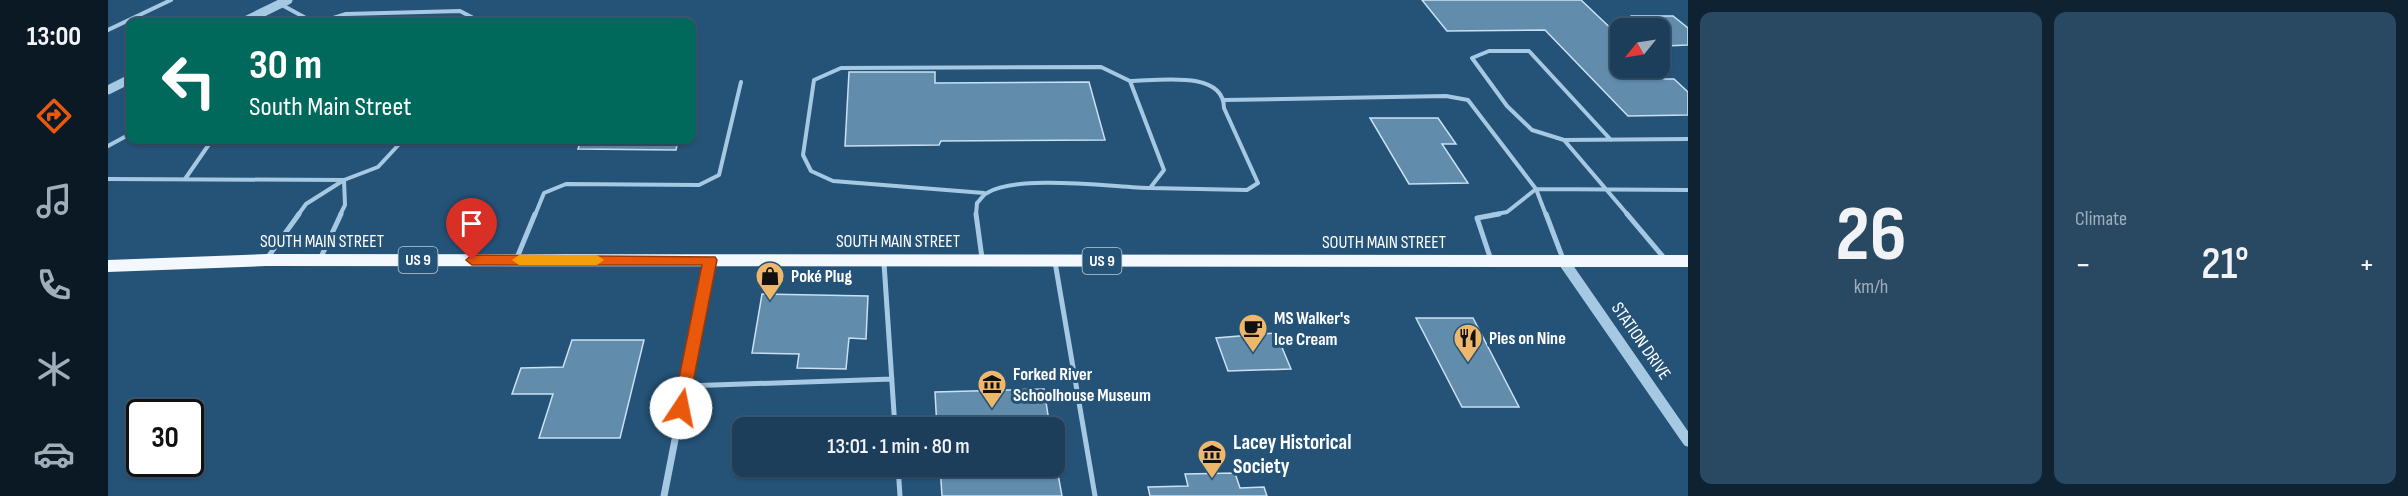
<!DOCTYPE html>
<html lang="en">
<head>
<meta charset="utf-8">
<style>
	body { margin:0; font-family:"Sofia Sans Condensed",sans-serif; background:#294963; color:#f1f3f6; height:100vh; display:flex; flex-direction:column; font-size:22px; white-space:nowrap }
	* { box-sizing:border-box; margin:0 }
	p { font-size:20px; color:#a0aebb }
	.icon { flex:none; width:33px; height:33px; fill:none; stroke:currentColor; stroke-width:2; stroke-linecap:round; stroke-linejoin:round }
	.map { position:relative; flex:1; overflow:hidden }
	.side { display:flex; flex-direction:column; gap:12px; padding:12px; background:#0f2232; width:720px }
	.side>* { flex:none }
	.guide { position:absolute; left:18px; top:18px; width:570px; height:126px; border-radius:12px; box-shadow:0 2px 4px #0004,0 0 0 2px #3a5770; background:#00695c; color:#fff; overflow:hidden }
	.needle { width:39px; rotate:240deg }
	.fabs { position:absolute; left:1502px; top:18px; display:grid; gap:12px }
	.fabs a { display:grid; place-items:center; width:60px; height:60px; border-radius:12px; background:#1c3e5a; box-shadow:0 2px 4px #0004,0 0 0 2px #3a5770; font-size:30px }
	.speed { position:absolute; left:18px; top:399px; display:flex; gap:12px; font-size:30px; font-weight:700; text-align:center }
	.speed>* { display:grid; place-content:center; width:78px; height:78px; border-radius:50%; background:#1c3e5a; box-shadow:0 2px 4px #0004,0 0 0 2px #3a5770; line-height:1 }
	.speed .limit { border:3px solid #111; border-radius:9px; background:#fff; color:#111 }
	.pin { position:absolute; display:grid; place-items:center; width:51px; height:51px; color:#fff; margin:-62px -26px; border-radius:50% 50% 50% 0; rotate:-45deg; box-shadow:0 0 6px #0007 }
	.pin .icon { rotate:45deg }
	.me { position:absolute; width:66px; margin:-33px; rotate:11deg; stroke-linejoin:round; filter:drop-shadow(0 0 4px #0008) }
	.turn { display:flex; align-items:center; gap:21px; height:126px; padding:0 24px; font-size:27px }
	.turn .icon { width:78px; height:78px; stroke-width:2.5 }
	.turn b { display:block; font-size:42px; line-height:51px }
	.big { font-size:45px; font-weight:600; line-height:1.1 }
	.side .widget { flex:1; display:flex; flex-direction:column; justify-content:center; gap:9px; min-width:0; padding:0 21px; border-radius:12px; background:#294963 }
	.side .dial { align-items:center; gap:0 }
	.dial b { font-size:78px; line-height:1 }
	.heat { display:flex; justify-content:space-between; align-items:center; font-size:33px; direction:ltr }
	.side .tiles { flex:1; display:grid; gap:12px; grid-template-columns:repeat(2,1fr) }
	.trip { position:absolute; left:624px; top:417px; width:333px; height:60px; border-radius:12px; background:#1c3e5a; box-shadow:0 2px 4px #0004,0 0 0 2px #3a5770; font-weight:600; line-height:60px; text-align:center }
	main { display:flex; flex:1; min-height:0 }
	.tabs { display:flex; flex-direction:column; width:108px; justify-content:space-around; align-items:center; background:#0b1924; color:#a0aebb }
	.tabs .icon { width:42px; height:42px }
	.tabs .selected { color:#ea580c }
	.tabs b { font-size:27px; color:#f1f3f6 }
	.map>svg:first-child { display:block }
	.building { fill:#618cac; stroke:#c9e1f3; stroke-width:1.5 }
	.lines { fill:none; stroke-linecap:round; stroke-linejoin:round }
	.service-far1 { stroke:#a6c9e3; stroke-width:4 }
	.service { stroke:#a6c9e3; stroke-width:5 }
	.minor { stroke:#a6c9e3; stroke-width:7 }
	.tertiary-far1 { stroke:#a6c9e3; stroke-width:9 }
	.tertiary { stroke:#a6c9e3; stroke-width:11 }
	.trunk { fill:#f2f8fe; fill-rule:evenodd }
	.route { fill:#ea580c; stroke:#983908; stroke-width:1.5 }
	.slow { fill:#f59e0b }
	.labels { text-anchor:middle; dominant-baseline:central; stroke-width:6; stroke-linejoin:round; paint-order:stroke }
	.shield { fill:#255378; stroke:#becbd6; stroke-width:1.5 }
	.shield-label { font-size:16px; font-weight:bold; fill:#fff }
	.street-label { font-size:18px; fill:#fff; stroke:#255378 }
	.poi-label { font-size:18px; font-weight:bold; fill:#fff; stroke:#255378; text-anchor:start }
	.near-poi-label { font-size:21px; font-weight:bold; fill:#fff; stroke:#255378; text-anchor:start }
</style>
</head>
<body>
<main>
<nav class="tabs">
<b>13:00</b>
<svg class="icon selected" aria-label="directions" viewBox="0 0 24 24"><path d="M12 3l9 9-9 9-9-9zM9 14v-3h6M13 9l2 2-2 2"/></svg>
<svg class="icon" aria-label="music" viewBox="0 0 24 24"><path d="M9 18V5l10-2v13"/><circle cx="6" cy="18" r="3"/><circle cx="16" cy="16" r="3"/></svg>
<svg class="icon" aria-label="phone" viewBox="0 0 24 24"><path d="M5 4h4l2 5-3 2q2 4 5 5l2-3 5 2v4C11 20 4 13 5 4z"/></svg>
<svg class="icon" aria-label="climate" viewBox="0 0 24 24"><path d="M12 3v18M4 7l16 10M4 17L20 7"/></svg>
<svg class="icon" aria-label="car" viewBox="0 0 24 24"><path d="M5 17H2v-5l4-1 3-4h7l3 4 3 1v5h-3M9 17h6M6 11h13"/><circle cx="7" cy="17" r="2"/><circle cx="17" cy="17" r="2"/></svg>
</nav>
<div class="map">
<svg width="1580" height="496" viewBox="0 0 1580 496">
	<rect width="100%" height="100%" fill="#255378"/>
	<path class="building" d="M 1314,0 L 1473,0 L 1512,37 L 1512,68 L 1544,68 L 1556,79 L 1566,79 L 1580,92 L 1580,115 L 1520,116 L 1437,30 L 1339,31 Z
		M 1524,16 L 1565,16 L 1580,28 L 1580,45 L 1557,46 L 1551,40 L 1551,28 L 1538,28 Z
		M 741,72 L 827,72 L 827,83 L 981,82 L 997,140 L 833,141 L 831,145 L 737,146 Z
		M 1262,118 L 1330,118 L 1348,144 L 1334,144 L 1360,183 L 1301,184 Z
		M 145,140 L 263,140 L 144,142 Z
		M 473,140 L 570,140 L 568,150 L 470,149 Z
		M 654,294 L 760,296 L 758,339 L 741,338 L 738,369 L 689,368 L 691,354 L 644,353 Z
		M 1308,318 L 1365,318 L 1411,407 L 1354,407 Z
		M 1168,333 L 1183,369 L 1120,371 L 1108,338 Z
		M 464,340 L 536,340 L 512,438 L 431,438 L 445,394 L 404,394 L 413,368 L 455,367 Z
		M 936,389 L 942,428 L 829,428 L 827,392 Z
		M 946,452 L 954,496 L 834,496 L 832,466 L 946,466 Z
		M 1127,473 L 1132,488 L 1156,487 L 1159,496 L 1042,496 L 1040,487 L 1080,486 L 1077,474 Z"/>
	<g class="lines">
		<path class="service-far1" d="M 174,5 L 205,22
			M 213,22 L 238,14 L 352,11 L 369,20 L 368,22
			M 0,30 L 63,0
			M 1022,81 C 1048,81 1116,69 1116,108 L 1150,183 L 1139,190 L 1042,188
			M 1116,100 L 1338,96 L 1360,100 L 1428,189 L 1438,215
			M 1456,140 L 1424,130 L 1399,106 L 1364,58 L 1381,51 L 1421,51 L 1503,140
			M 0,146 L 22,134
			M 0,179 L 236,180 L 270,167 L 295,140
			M 77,179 L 104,140
			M 190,215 L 198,204 L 236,180 L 237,205 L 232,215
			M 427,215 L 436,193 L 458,184 L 591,185 L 611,175 L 633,82
			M 868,215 L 869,203 C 872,200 875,195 879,193 C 911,174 1003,187 1042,188 L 1056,170 L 1022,81 L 993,67 L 733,68 L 706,80 L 695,155 L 703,171 L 725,181 L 876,193
			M 1383,215 L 1399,212 L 1428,189 L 1580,190
			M 1520,215 L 1456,140 L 1580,139"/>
		<path class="service" d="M 868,214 L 874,258
			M 1438,214 L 1455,259
			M 1519,214 L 1557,259
			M 160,257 L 191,214
			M 213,257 L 233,214
			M 408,260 L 427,214
			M 1383,260 L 1369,218 L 1391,214
			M 947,262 L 987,496
			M 776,263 L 787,428
			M 577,386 L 784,379
			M 790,466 L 792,496"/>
		<path class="minor" d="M 556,496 L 602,261"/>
		<path class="tertiary-far1" d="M 135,22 L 180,0
			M 0,90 L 22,79"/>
		<path class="tertiary" d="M 1456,262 L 1580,441"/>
		<path class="trunk" d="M 158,254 L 1580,255 L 1580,267 L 158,266 L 0,272 L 0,260 Z"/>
	</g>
	<path class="route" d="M 364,255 L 607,257 L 609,260 L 579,413 L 567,413 L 565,408 L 594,265 L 364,265 L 358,260 Z"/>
	<path class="slow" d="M 411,255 L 489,255 L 496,260 L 489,265 L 411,265 L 404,260 Z"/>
	<defs>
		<g id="shop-pin" transform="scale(1.5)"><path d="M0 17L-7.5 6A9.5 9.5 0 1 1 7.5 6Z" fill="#edb86b" stroke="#255378"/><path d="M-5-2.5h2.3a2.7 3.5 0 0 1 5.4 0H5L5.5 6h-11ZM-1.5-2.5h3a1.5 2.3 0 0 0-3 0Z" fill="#111"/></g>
		<g id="cafe-pin" transform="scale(1.5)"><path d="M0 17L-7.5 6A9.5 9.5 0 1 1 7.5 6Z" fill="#edb86b" stroke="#255378"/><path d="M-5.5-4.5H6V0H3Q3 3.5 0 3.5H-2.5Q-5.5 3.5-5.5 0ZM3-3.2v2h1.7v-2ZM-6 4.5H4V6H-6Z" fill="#111"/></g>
		<g id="restaurant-pin" transform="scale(1.5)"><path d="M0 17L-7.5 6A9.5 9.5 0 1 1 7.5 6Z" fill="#edb86b" stroke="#255378"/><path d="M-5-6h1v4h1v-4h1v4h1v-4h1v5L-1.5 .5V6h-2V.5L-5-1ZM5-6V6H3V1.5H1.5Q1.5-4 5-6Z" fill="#111"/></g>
		<g id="museum-pin" transform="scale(1.5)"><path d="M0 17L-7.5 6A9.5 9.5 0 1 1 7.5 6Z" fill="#edb86b" stroke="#255378"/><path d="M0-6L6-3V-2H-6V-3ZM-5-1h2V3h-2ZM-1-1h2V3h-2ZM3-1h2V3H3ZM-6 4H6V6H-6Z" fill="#111"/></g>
	</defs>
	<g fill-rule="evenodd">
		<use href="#shop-pin" x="662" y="276"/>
		<use href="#cafe-pin" x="1145" y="328"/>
		<use href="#restaurant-pin" x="1360" y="338"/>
		<use href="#museum-pin" x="884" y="384"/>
		<use href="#museum-pin" x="1104" y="454"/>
	</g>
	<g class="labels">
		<g class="shield">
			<rect x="290.5" y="247" width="39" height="26" rx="4.5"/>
			<rect x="974.5" y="248" width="39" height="26" rx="4.5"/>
		</g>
		<g class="shield-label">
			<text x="310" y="260">US 9</text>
			<text x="994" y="261">US 9</text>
		</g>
		<g class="street-label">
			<text x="214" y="241">SOUTH MAIN STREET</text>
			<text x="790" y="241">SOUTH MAIN STREET</text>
			<text x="1276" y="242">SOUTH MAIN STREET</text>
			<text transform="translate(1533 341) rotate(55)">STATION DRIVE</text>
		</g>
		<g class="poi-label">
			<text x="683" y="276">Poké Plug</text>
			<text x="1166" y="318">MS Walker's<tspan x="1166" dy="21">Ice Cream</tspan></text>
			<text x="1381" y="338">Pies on Nine</text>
			<text x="905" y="374">Forked River<tspan x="905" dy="21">Schoolhouse Museum</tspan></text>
		</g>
		<g class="near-poi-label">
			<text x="1125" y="442">Lacey Historical<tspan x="1125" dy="24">Society</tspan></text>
		</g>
	</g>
</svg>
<div class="fabs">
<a><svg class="needle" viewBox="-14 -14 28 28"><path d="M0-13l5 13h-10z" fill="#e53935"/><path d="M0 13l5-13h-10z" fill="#a0aebb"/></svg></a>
</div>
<div class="speed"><div class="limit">30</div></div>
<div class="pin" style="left:364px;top:260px;background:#d93025"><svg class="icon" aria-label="arrive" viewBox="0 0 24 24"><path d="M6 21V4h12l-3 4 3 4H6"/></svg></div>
<svg class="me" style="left:573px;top:408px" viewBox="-20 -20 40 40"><circle r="19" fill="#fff"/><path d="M0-13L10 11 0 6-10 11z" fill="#ea580c"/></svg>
<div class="trip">13:01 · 1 min · 80 m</div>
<div class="guide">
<div class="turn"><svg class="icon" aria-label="left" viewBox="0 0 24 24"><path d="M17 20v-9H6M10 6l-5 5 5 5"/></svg><div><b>30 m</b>South Main Street</div></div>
</div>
</div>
<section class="side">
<div class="tiles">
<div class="widget dial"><b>26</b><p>km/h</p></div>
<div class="widget"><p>Climate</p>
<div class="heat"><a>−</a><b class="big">21°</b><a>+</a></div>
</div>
</div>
</section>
</main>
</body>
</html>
